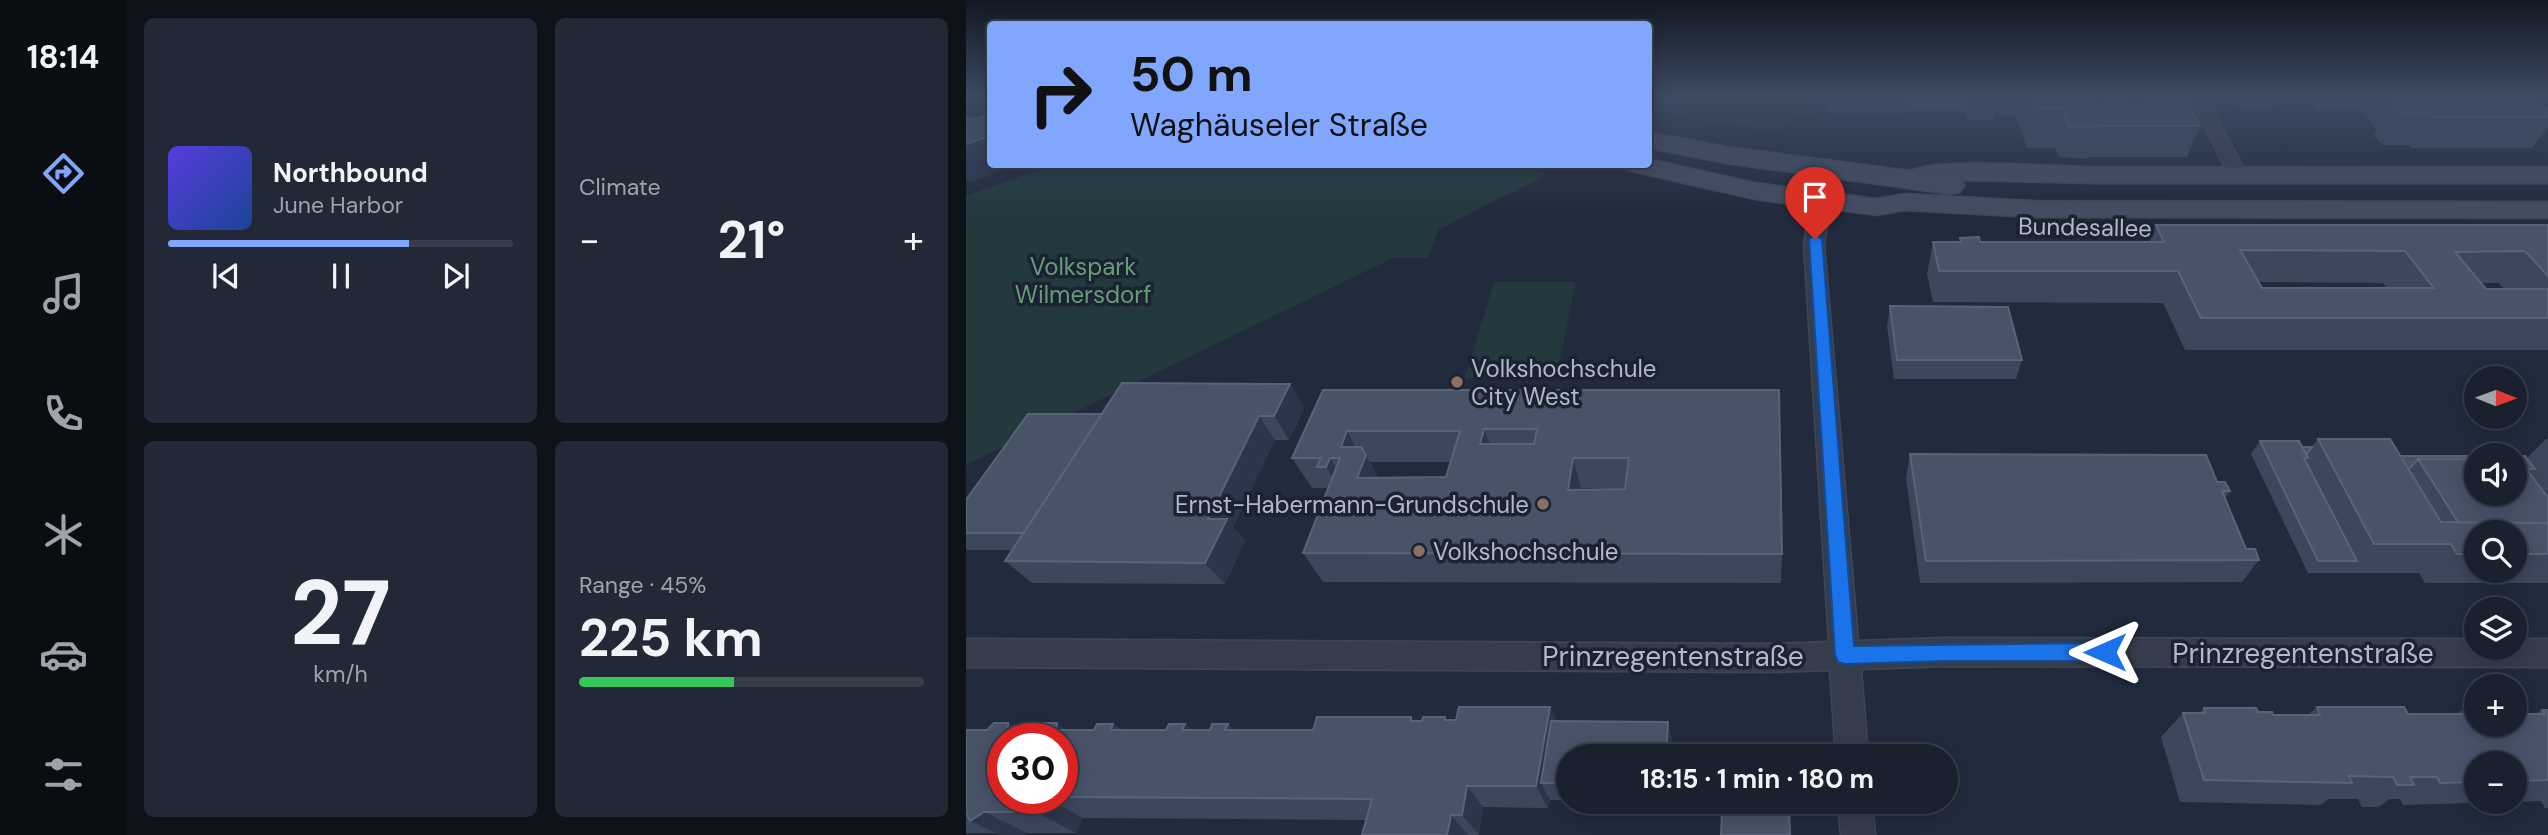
<!DOCTYPE html>
<html lang="en">
<head>
<meta charset="utf-8">
<style>
	body { margin:0; font-family:"DM Sans",sans-serif; background:#222836; color:#f1f3f6; height:100vh; display:flex; flex-direction:column; font-size:26px; white-space:nowrap }
	* { box-sizing:border-box; margin:0 }
	p { font-size:23px; color:#9fa3aa }
	.icon { flex:none; width:38px; height:38px; fill:none; stroke:currentColor; stroke-width:2; stroke-linecap:round; stroke-linejoin:round }
	.map { position:relative; flex:1; overflow:hidden }
	.side { display:flex; flex-direction:column; gap:18px; padding:18px; background:#0e1219; width:840px }
	.side>* { flex:none }
	.banner { position:absolute; left:21px; top:21px; width:665px; height:147px; border-radius:7px; box-shadow:0 4px 18px #0003,0 0 0 2px #373e4a; background:#80a6fe; color:#111; overflow:hidden }
	.needle { width:46px; rotate:91deg }
	.fabs { position:absolute; left:1498px; top:366px; display:grid; gap:14px }
	.fabs a { display:grid; place-items:center; width:63px; height:63px; border-radius:50%; background:#19202e; box-shadow:0 4px 18px #0003,0 0 0 2px #373e4a; font-size:35px }
	.speed { position:absolute; left:21px; top:723px; display:flex; gap:14px; font-size:35px; font-weight:700; text-align:center }
	.speed>* { display:grid; place-content:center; width:91px; height:91px; border-radius:50%; background:#19202e; box-shadow:0 4px 18px #0003,0 0 0 2px #373e4a; line-height:1 }
	.speed .limit { border:10px solid #d22; background:#fff; color:#111 }
	.pin { position:absolute; display:grid; place-items:center; width:60px; height:60px; color:#fff; margin:-72px -30px; border-radius:50% 50% 50% 0; rotate:-45deg; box-shadow:0 0 7px #0007 }
	.pin .icon { rotate:45deg }
	.me { position:absolute; width:77px; margin:-38px; rotate:270deg; stroke-linejoin:round; filter:drop-shadow(0 0 5px #0008) }
	.turn { display:flex; align-items:center; gap:24px; height:147px; padding:0 28px; font-size:32px }
	.turn .icon { width:91px; height:91px; stroke-width:2.5 }
	.turn b { display:block; font-size:49px; line-height:60px }
	.big { font-size:52px; font-weight:700; line-height:1.1 }
	.side .widget { flex:1; display:flex; flex-direction:column; justify-content:center; gap:10px; min-width:0; padding:0 24px; border-radius:10px; background:#222836 }
	.side .dial { align-items:center; gap:0 }
	.dial b { font-size:91px; line-height:1 }
	.song { display:flex; align-items:center; gap:21px }
	.cover { width:84px; height:84px; border-radius:10px; background:linear-gradient(135deg,hsl(250 70% 55%),hsl(220 70% 35%)) }
	.played { height:7px; border-radius:4px; background:linear-gradient(90deg,#80a6fe 70%,#373e4a 70%) }
	.keys { display:flex; justify-content:space-around; direction:ltr }
	.heat { display:flex; justify-content:space-between; align-items:center; font-size:38px; direction:ltr }
	.charge { height:10px; border-radius:5px; background:linear-gradient(90deg,#34c759 45%,#373e4a 0) }
	.side .tiles { flex:1; display:grid; gap:18px; grid-template-columns:repeat(2,1fr) }
	.trip { position:absolute; left:590px; top:744px; width:402px; height:70px; border-radius:35px; background:#19202e; box-shadow:0 4px 18px #0003,0 0 0 2px #373e4a; font-weight:700; line-height:70px; text-align:center }
	main { display:flex; flex:1; min-height:0 }
	.menu { display:flex; flex-direction:column; width:126px; justify-content:space-around; align-items:center; background:#0a0d12; color:#9fa3aa }
	.menu .icon { width:49px; height:49px }
	.menu .selected { color:#80a6fe }
	.menu b { font-size:32px; color:#f1f3f6 }
	.map>svg:first-child { display:block }
	.green { fill:#23393e }
	.lines { fill:none; stroke-linecap:round; stroke-linejoin:round }
	.minor-casing { stroke:#3f4656; stroke-width:3 }
	.secondary-casing { stroke:#3f4656; stroke-width:3 }
	.minor { fill:#353d4d; fill-rule:evenodd }
	.secondary { fill:#434c61; fill-rule:evenodd }
	.wall { fill:#3c475c; fill-rule:evenodd }
	.shaded-wall { fill:#2c364b }
	.building { fill:#485368; stroke:#596377; stroke-width:2; fill-rule:evenodd }
	.route { fill:#1a73e8; stroke:#114b97; stroke-width:2 }
	.education-dot { fill:#8d6e63; stroke:#1b2232; stroke-width:2.5 }
	.labels { text-anchor:middle; dominant-baseline:central; stroke-width:7; stroke-linejoin:round; paint-order:stroke }
	.street-label { font-size:24px; fill:#b1b8c9; stroke:#1b2232 }
	.park-label { font-size:24px; fill:#669c77; stroke:#1b2232 }
	.poi-label { font-size:24px; fill:#b1b8c9; stroke:#1b2232; text-anchor:start }
	.near-street-label { font-size:28px; fill:#b1b8c9; stroke:#1b2232 }
</style>
</head>
<body>
<main>
<nav class="menu">
<b>18:14</b>
<svg class="icon selected" aria-label="directions" viewBox="0 0 24 24"><path d="M12 3l9 9-9 9-9-9zM9 14v-3h6M13 9l2 2-2 2"/></svg>
<svg class="icon" aria-label="music" viewBox="0 0 24 24"><path d="M9 18V5l10-2v13"/><circle cx="6" cy="18" r="3"/><circle cx="16" cy="16" r="3"/></svg>
<svg class="icon" aria-label="phone" viewBox="0 0 24 24"><path d="M5 4h4l2 5-3 2q2 4 5 5l2-3 5 2v4C11 20 4 13 5 4z"/></svg>
<svg class="icon" aria-label="climate" viewBox="0 0 24 24"><path d="M12 3v18M4 7l16 10M4 17L20 7"/></svg>
<svg class="icon" aria-label="car" viewBox="0 0 24 24"><path d="M5 17H2v-5l4-1 3-4h7l3 4 3 1v5h-3M9 17h6M6 11h13"/><circle cx="7" cy="17" r="2"/><circle cx="17" cy="17" r="2"/></svg>
<svg class="icon" aria-label="filters" viewBox="0 0 24 24"><path d="M4 7h16M4 17h16"/><circle cx="9" cy="7" r="2"/><circle cx="15" cy="17" r="2"/></svg>
</nav>
<section class="side">
<div class="tiles">
<div class="widget">
<div class="song"><i class="cover"></i><div><b>Northbound</b><p>June Harbor</p></div></div>
<div class="played"></div>
<div class="keys"><svg class="icon" aria-label="previous" viewBox="0 0 24 24"><path d="M18 5L8 12l10 7zM5 5v14"/></svg><svg class="icon" aria-label="pause" viewBox="0 0 24 24"><path d="M8 5v14M16 5v14"/></svg><svg class="icon" aria-label="next" viewBox="0 0 24 24"><path d="M6 5l10 7-10 7zM19 5v14"/></svg></div>
</div>
<div class="widget"><p>Climate</p>
<div class="heat"><a>−</a><b class="big">21°</b><a>+</a></div>
</div>
<div class="widget dial"><b>27</b><p>km/h</p></div>
<div class="widget"><p>Range · 45%</p><b class="big">225 km</b><div class="charge"></div></div>
</div>
</section>
<div class="map">
<svg width="1582" height="835" viewBox="0 0 1582 835">
	<rect width="100%" height="100%" fill="#212b3d"/>
	<path class="green" d="M 726,95 L 845,95 L 847,114 L 833,115 L 814,132 L 705,116 Z
		M 90,164 L 556,164 L 581,175 L 472,230 L 462,258 L 427,258 L 0,465 L 0,196 Z
		M 528,282 L 610,282 L 590,378 L 499,378 Z"/>
	<g class="lines">
		<g class="minor-casing">
			<path id="minor" d="M 1223,95 L 1239,95 L 1281,175 L 1279,179 L 1272,181 L 1263,175 Z
				M 855,195 L 865,201 L 858,244 L 892,641 L 979,638 L 1510,639 L 1510,648 L 1549,648 L 1549,639 L 1582,639 L 1582,667 L 979,666 L 895,669 L 902,756 L 870,756 L 864,670 L 804,672 L 0,667 L 0,639 L 804,644 L 863,642 L 838,244 L 845,201 Z
				M 872,802 L 906,802 L 909,835 L 875,835 Z"/>
		</g>
		<g class="secondary-casing">
			<path id="secondary" d="M 682,132 L 761,147 L 945,171 C 968,157 1095,167 1130,167 C 1281,168 1431,167 1582,167 L 1582,183 L 1127,183 L 995,180 L 998,186 L 994,192 L 984,194 L 761,163 L 682,148 Z
				M 682,159 L 789,183 L 911,199 L 939,194 L 1068,201 L 1582,202 L 1582,218 L 1068,217 L 939,210 L 911,215 L 789,199 L 661,170 L 657,164 L 682,164 Z"/>
		</g>
		<use href="#minor" class="minor"/>
		<use href="#secondary" class="secondary"/>
	</g>
	<path class="wall" d="M 859,95 L 1125,95 L 1123,100 L 1134,104 L 1137,95 L 1219,95 L 1234,126 L 1221,157 L 1123,157 L 1122,159 L 1093,157 L 1089,148 L 1061,148 L 1049,115 L 1028,115 L 1027,120 L 1001,120 L 998,112 L 942,112 L 872,114 L 871,112 L 861,112 Z
		M 1265,95 L 1313,95 L 1306,110 L 1272,108 Z
		M 1340,95 L 1444,95 L 1449,100 L 1582,111 L 1582,127 L 1566,148 L 1445,148 L 1443,145 L 1416,145 L 1408,135 L 1412,128 L 1408,127 L 1394,108 L 1352,111 Z
		M 1504,95 L 1536,95 L 1534,98 L 1505,96 Z
		M 1190,225 L 1582,225 L 1582,350 L 1219,350 L 1197,303 L 967,302 L 961,274 L 967,242 L 994,242 L 994,238 L 1014,242 L 1183,242 ZM 1293,282 L 1417,283 L 1421,288 L 1296,288 ZM 1516,283 L 1533,283 L 1538,289 L 1520,289 Z
		M 924,306 L 1056,360 L 1050,379 L 928,379 L 921,326 Z
		M 324,384 L 338,408 L 323,440 L 309,440 L 267,527 L 279,541 L 259,584 L 66,583 L 39,561 L 46,550 L 0,550 L 0,500 L 136,414 Z
		M 357,390 L 813,390 L 816,554 L 815,583 L 357,582 L 337,553 L 362,488 L 346,488 L 326,458 ZM 404,462 L 485,462 L 480,477 L 412,477 ZM 615,488 L 660,488 L 659,489 L 615,490 Z
		M 1352,439 L 1434,456 L 1561,458 L 1580,439 L 1582,439 L 1582,583 L 1459,583 L 1453,573 L 1342,573 L 1285,454 L 1294,441 L 1336,447 L 1346,447 ZM 1510,532 L 1549,532 L 1549,570 L 1510,570 Z
		M 944,454 L 1251,482 L 1264,491 L 1259,499 L 1280,549 L 1293,560 L 1276,582 L 954,583 L 940,478 Z
		M 584,707 L 590,721 L 702,722 L 706,740 L 602,756 L 602,800 L 584,800 L 582,808 L 517,807 L 513,835 L 396,835 L 400,820 L 117,818 L 110,833 L 0,833 L 0,730 L 21,730 L 42,723 L 59,733 L 101,730 L 128,730 L 147,724 L 156,730 L 244,730 L 262,724 L 269,730 L 347,730 L 445,717 L 448,721 L 479,717 L 481,720 L 490,720 ZM 96,738 L 96,798 L 37,798 Z
		M 1351,707 L 1442,714 L 1490,714 L 1500,708 L 1556,714 L 1569,714 L 1576,710 L 1582,710 L 1582,808 L 1579,808 L 1575,801 L 1437,805 L 1434,799 L 1424,799 L 1412,807 L 1396,807 L 1392,799 L 1363,799 L 1354,805 L 1214,802 L 1195,737 L 1217,713 L 1233,713 L 1238,708 L 1292,712 L 1307,715 L 1342,715 ZM 1510,763 L 1549,763 L 1549,802 L 1510,802 Z"/>
	<path class="shaded-wall" d="M 24,136 L 24,164 L 53,164 L 4,183 L 0,178 L 0,144 Z
		M 324,384 L 338,408 L 323,440 L 308,416 Z
		M 293,416 L 309,440 L 267,527 L 279,541 L 259,584 L 239,563 L 242,519 Z
		M 518,429 L 530,460 L 514,444 Z
		M 381,431 L 398,462 L 400,455 L 417,486 L 409,508 L 375,447 Z
		M 364,458 L 382,488 L 379,497 L 360,467 Z
		M 607,458 L 615,488 L 610,520 L 602,490 Z
		M 584,707 L 594,731 L 575,783 L 584,800 L 582,808 L 570,786 Z
		M 702,722 L 706,740 L 705,756 L 700,756 Z
		M 42,723 L 68,738 L 42,730 Z
		M 91,723 L 127,747 L 90,730 Z
		M 147,724 L 181,748 L 145,730 Z
		M 219,724 L 249,748 L 216,730 Z
		M 262,724 L 290,748 L 259,730 Z
		M 501,786 L 517,807 L 513,835 L 496,815 Z
		M 77,798 L 80,798 L 117,818 L 110,833 L 70,812 Z
		M 18,812 L 61,833 L 58,835 L 34,835 L 4,821 Z
		M 485,815 L 502,835 L 481,835 Z"/>
	<path class="building" d="M 1067,95 L 1095,95 L 1101,108 L 1072,108 Z
		M 1095,95 L 1107,95 L 1110,102 L 1127,99 L 1133,104 L 1144,104 L 1140,95 L 1154,95 L 1158,104 L 1182,105 L 1177,95 L 1219,95 L 1234,126 L 1131,126 L 1132,128 L 1102,126 L 1098,117 L 1101,108 Z
		M 1425,95 L 1444,95 L 1449,100 L 1571,100 L 1582,111 L 1582,117 L 1465,117 L 1462,114 L 1435,114 L 1426,104 L 1435,104 L 1431,100 L 1433,100 Z
		M 943,100 L 998,100 L 1000,105 L 943,105 Z
		M 24,114 L 24,136 L 0,144 L 0,116 L 3,119 L 14,118 Z
		M 1190,225 L 1582,225 L 1582,276 L 1559,251 L 1489,252 L 1520,289 L 1582,289 L 1582,318 L 1235,318 L 1212,271 L 973,271 L 967,242 L 995,242 L 994,238 L 1013,237 L 1014,242 L 1198,242 ZM 1274,250 L 1439,251 L 1468,288 L 1296,288 Z
		M 924,306 L 1042,307 L 1056,360 L 931,360 Z
		M 156,383 L 324,384 L 308,416 L 293,416 L 242,519 L 261,519 L 239,563 L 39,561 Z
		M 357,390 L 813,390 L 816,554 L 337,553 L 374,458 L 364,458 L 360,467 L 351,467 L 355,458 L 326,458 ZM 518,429 L 571,429 L 568,444 L 514,444 ZM 381,431 L 494,431 L 480,477 L 391,478 L 400,455 L 395,447 L 375,447 ZM 607,458 L 663,458 L 659,489 L 602,490 Z
		M 62,414 L 136,414 L 58,533 L 0,533 L 0,500 Z
		M 1352,439 L 1424,439 L 1475,522 L 1582,523 L 1582,554 L 1549,554 L 1549,532 L 1510,532 L 1510,554 L 1491,554 L 1485,544 L 1408,544 Z
		M 1294,441 L 1333,441 L 1342,458 L 1338,458 L 1391,561 L 1352,561 Z
		M 1336,447 L 1346,447 L 1340,455 Z
		M 944,454 L 1240,455 L 1251,482 L 1259,482 L 1264,491 L 1256,491 L 1280,549 L 1289,549 L 1293,560 L 960,561 Z
		M 1434,456 L 1510,456 L 1510,459 L 1452,459 L 1443,469 Z
		M 1549,456 L 1559,456 L 1569,469 L 1561,469 L 1553,459 L 1549,459 Z
		M 1452,459 L 1510,459 L 1510,494 L 1549,494 L 1549,459 L 1553,459 L 1582,498 L 1582,523 L 1492,522 Z
		M 493,707 L 584,707 L 570,786 L 501,786 L 496,815 L 485,815 L 481,835 L 396,835 L 406,799 L 96,797 L 96,738 L 37,738 L 37,798 L 77,798 L 70,812 L 18,812 L 4,821 L 0,813 L 0,730 L 21,730 L 28,723 L 42,723 L 42,730 L 56,735 L 63,730 L 70,730 L 77,723 L 91,723 L 90,730 L 128,730 L 131,724 L 147,724 L 145,730 L 200,730 L 203,724 L 219,724 L 216,730 L 244,730 L 246,724 L 262,724 L 259,730 L 347,730 L 351,717 L 445,717 L 445,721 L 456,721 L 457,717 L 479,717 L 479,720 L 490,720 Z
		M 1351,707 L 1438,707 L 1442,714 L 1503,714 L 1500,708 L 1510,708 L 1510,724 L 1549,724 L 1549,708 L 1552,708 L 1556,714 L 1579,714 L 1576,710 L 1582,710 L 1582,780 L 1549,781 L 1549,763 L 1510,763 L 1510,782 L 1474,783 L 1471,777 L 1444,777 L 1448,785 L 1431,785 L 1427,777 L 1383,776 L 1386,783 L 1238,780 L 1217,713 L 1239,713 L 1238,708 L 1290,708 L 1292,712 L 1306,712 L 1307,715 L 1354,715 Z
		M 585,721 L 702,722 L 700,756 L 602,756 L 602,783 L 575,783 Z
		M 756,809 L 823,809 L 824,835 L 755,835 Z"/>
	<linearGradient id="sky" x2="0" y2="1"><stop stop-color="#121822"/><stop offset="0.45" stop-color="#3d4a62"/><stop offset="1" stop-color="#3d4a62" stop-opacity="0"/></linearGradient>
	<rect width="1582" height="212" fill="url(#sky)"/>
	<path class="route" d="M 849,235 L 856,239 L 888,646 L 1139,643 L 1145,646 L 1148,652 L 1145,659 L 1139,661 L 979,661 L 879,664 L 872,662 L 869,655 L 843,239 Z"/>
	<g class="education-dot">
		<circle cx="491" cy="382" r="7"/>
		<circle cx="577" cy="504" r="7"/>
		<circle cx="453" cy="551" r="7"/>
	</g>
	<g class="labels">
		<g class="street-label">
			<text transform="translate(1119 227) rotate(1)">Bundesallee</text>
		</g>
		<g class="park-label">
			<text x="117" y="266">Volkspark<tspan x="117" dy="28">Wilmersdorf</tspan></text>
		</g>
		<g class="poi-label">
			<text x="505" y="368">Volkshochschule<tspan x="505" dy="28">City West</tspan></text>
			<text x="563" y="504" text-anchor="end">Ernst-Habermann-Grundschule</text>
			<text x="467" y="551">Volkshochschule</text>
		</g>
		<g class="near-street-label">
			<text x="1337" y="653">Prinzregentenstraße</text>
			<text x="707" y="656">Prinzregentenstraße</text>
		</g>
	</g>
</svg>
<div class="fabs">
<a><svg class="needle" viewBox="-14 -14 28 28"><path d="M0-13l5 13h-10z" fill="#e53935"/><path d="M0 13l5-13h-10z" fill="#9fa3aa"/></svg></a>
<a><svg class="icon" aria-label="sound" viewBox="0 0 24 24"><path d="M4 9h4l5-4v14l-5-4H4zM17 9q2 3 0 6"/></svg></a>
<a><svg class="icon" aria-label="search" viewBox="0 0 24 24"><circle cx="10" cy="10" r="6"/><path d="M15 15l6 6"/></svg></a>
<a><svg class="icon" aria-label="layers" viewBox="0 0 24 24"><path d="M12 4l9 5-9 5-9-5zM3 14l9 5 9-5"/></svg></a>
<a>+</a>
<a>−</a>
</div>
<div class="speed"><div class="limit">30</div></div>
<div class="pin" style="left:849px;top:239px;background:#d93025"><svg class="icon" aria-label="arrive" viewBox="0 0 24 24"><path d="M6 21V4h12l-3 4 3 4H6"/></svg></div>
<svg class="me" style="left:1139px;top:652px" viewBox="-20 -20 40 40"><path d="M0-17L14 15 0 8-14 15z" fill="#1a73e8" stroke="#fff" stroke-width="4"/></svg>
<div class="trip">18:15 · 1 min · 180 m</div>
<div class="banner">
<div class="turn"><svg class="icon" aria-label="right" viewBox="0 0 24 24"><path d="M7 20v-9h11M14 6l5 5-5 5"/></svg><div><b>50 m</b>Waghäuseler Straße</div></div>
</div>
</div>
</main>
</body>
</html>
